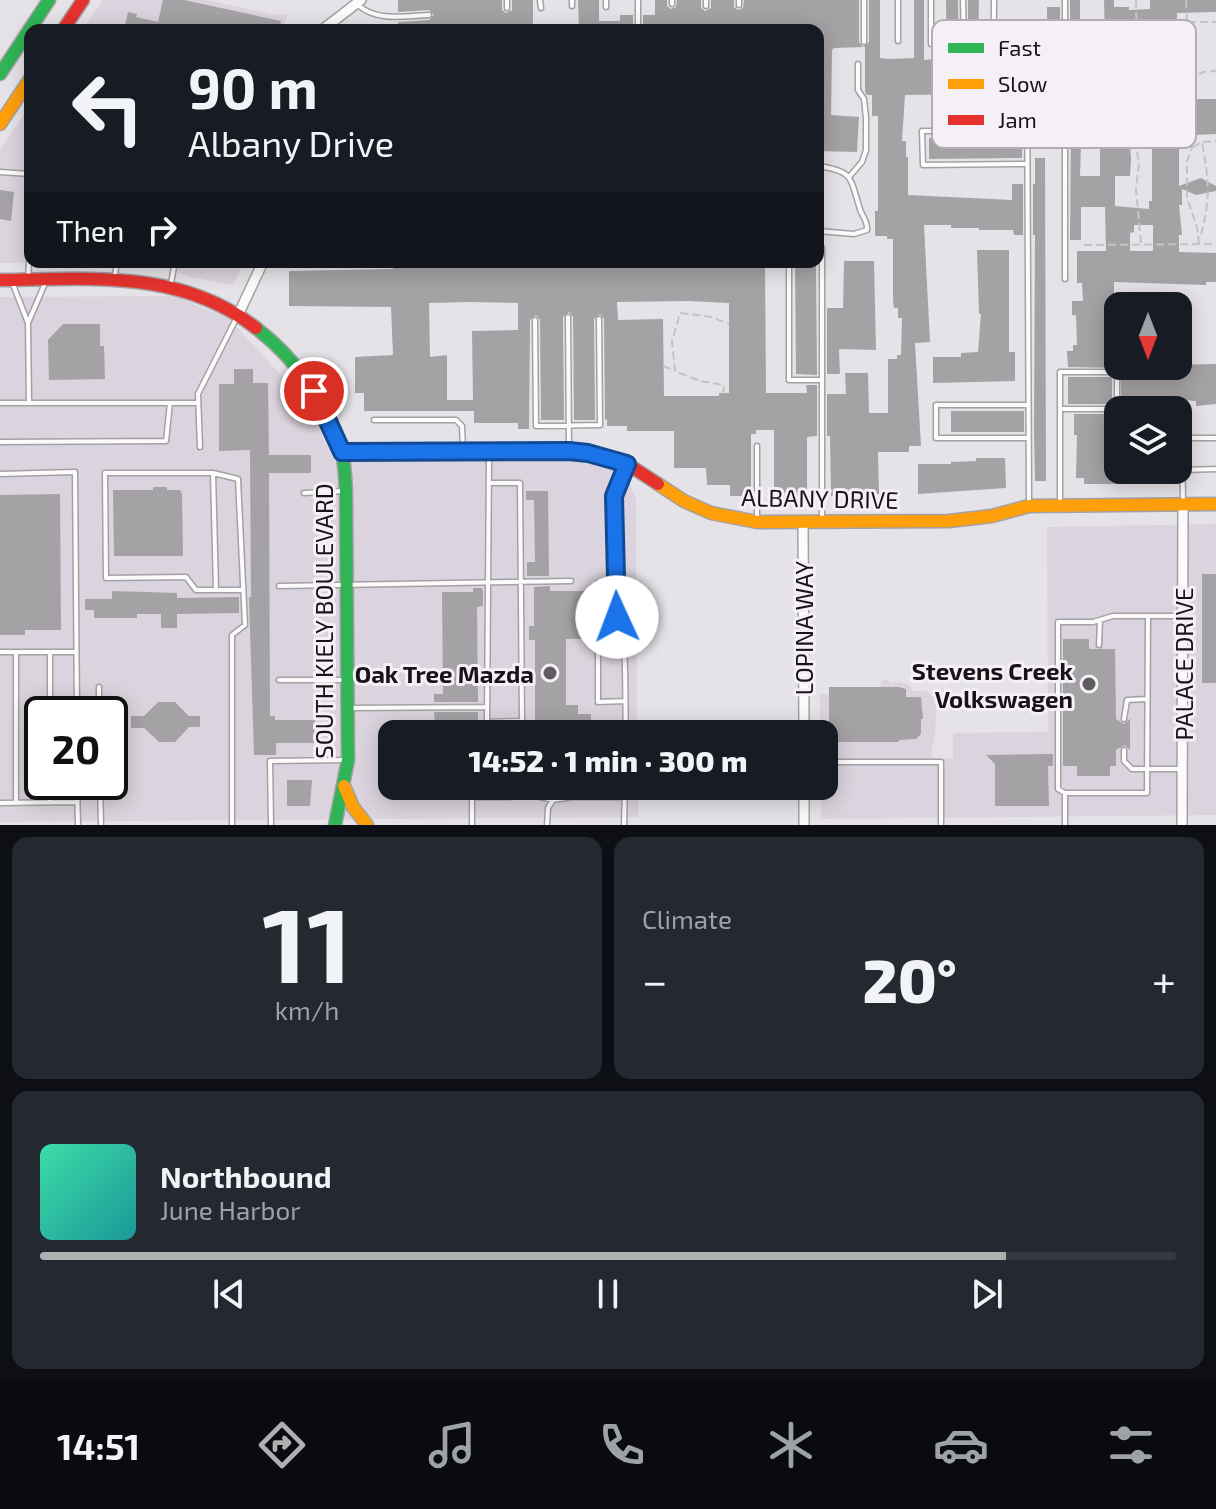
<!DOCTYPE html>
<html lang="en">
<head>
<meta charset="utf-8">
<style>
	body { margin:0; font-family:"Exo 2",sans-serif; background:#242831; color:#f1f3f6; height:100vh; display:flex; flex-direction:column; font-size:30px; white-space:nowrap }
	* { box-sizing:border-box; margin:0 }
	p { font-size:26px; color:#9ea1a6 }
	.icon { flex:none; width:44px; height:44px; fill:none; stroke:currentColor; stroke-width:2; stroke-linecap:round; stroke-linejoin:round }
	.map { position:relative; height:825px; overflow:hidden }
	.details { display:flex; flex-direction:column; gap:12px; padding:12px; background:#0d0f14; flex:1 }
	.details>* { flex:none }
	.banner { position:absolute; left:24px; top:24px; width:800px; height:244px; border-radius:16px; box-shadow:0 4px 20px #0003; background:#171b24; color:#f1f3f6; overflow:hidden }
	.needle { width:52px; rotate:180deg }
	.buttons { position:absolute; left:1104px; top:292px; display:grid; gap:16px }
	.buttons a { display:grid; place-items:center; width:88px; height:88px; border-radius:16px; background:#171b24; box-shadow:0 4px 20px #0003; font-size:40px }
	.speed { position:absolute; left:24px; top:696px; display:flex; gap:16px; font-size:40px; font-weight:700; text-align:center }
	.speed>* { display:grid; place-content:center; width:104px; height:104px; border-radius:50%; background:#171b24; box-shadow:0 4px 20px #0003; line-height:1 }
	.speed .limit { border:4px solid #111; border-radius:12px; background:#fff; color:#111 }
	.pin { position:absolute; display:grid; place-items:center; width:68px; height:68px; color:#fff; margin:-34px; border:4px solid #fff; border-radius:50%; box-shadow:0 2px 8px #0007 }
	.me { position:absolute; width:88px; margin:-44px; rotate:358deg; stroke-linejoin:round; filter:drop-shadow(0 0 6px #0008) }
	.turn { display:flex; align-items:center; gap:28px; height:168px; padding:0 32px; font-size:36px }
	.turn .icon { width:104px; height:104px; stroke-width:2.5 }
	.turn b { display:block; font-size:56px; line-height:68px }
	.then { display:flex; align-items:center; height:76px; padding:0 32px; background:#0003; gap:16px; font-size:30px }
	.big { font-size:60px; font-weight:800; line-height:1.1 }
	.details .card { flex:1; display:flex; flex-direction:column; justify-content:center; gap:12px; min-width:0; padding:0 28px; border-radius:16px; background:#242831 }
	.details .dial { align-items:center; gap:0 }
	.dial b { font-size:104px; line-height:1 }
	.song { display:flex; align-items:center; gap:24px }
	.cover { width:96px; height:96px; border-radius:12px; background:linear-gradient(135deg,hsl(160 70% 55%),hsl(180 70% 35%)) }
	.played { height:8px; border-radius:4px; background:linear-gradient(90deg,#afafb2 85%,#363941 85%) }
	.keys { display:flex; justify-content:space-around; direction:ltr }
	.heat { display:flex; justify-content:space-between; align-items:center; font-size:44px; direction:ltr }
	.details .tiles { flex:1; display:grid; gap:12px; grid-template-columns:1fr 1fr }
	.card:last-child { grid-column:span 2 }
	.trip { position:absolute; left:378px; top:720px; width:460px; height:80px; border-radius:16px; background:#171b24; box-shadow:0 4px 20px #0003; font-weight:800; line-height:80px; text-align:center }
	.tab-bar { display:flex; height:128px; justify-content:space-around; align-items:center; background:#090b0e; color:#9ea1a6 }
	.tab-bar .icon { width:56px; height:56px }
	.tab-bar .on { color:#afafb2 }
	.tab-bar b { font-size:36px; color:#f1f3f6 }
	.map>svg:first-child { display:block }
	.built { fill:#dbd3dd; fill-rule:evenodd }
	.building { fill:#a4a2a5; fill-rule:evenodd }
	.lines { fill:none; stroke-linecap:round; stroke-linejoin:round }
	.lane-casing { stroke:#a3a1a4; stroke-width:7 }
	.street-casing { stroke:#a3a1a4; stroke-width:12 }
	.fast-casing { stroke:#a3a1a4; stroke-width:15 }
	.slow-casing { stroke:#a3a1a4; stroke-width:15 }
	.jam-casing { stroke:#a3a1a4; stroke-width:15 }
	.path { stroke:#c3c3c3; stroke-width:2; stroke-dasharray:8 4; stroke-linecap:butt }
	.lane { stroke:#fbfbfc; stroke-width:4 }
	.street { stroke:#fbfbfc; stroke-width:9 }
	.fast { stroke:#30b455; stroke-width:12 }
	.slow { stroke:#ff9f0a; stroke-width:12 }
	.jam { stroke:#e5322d; stroke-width:12 }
	.route-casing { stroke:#114b97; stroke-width:20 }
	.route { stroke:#1a73e8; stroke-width:14 }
	.poi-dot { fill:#5f5c60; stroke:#f5eff6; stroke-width:3 }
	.labels { text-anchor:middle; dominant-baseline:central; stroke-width:6; stroke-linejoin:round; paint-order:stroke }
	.street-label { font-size:24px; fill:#161416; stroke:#f5eff6 }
	.poi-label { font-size:24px; font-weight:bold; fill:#161416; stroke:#f5eff6; text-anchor:end }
	.key { fill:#f5eff6; stroke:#b2adb3; stroke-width:2 }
	.key-label { font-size:22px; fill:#161416 }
</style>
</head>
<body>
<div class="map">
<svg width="1216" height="825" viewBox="0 0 1216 825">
	<rect width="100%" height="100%" fill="#e6e3e8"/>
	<path class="built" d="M 103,0 L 208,0 L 273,15 L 287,14 L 284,30 L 82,30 Z
		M 30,106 L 30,262 L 244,262 L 233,285 L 191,277 L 152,264 L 0,263 L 0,149 Z
		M 175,296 L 229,319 L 307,403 L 334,461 L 560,460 L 585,461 L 625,474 L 636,499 L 637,734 L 392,734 L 392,786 L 638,786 L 638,817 L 0,822 L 0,297 ZM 42,714 L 110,714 L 110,782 L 42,782 Z
		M 1216,524 L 1216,815 L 821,819 L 824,734 L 820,734 L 820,693 L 829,695 L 829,687 L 880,687 L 881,681 L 887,679 L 891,683 L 900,682 L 911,686 L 912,691 L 925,691 L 937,699 L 935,735 L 931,753 L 935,759 L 953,758 L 953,733 L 1048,732 L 1047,527 Z"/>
	<path class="building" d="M 163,0 L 184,0 L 281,21 L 279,30 L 124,30 L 128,12 L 137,14 L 136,17 L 158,22 Z
		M 398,0 L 502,0 L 502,10 L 506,13 L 512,10 L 512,0 L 533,0 L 533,30 L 398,30 L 398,22 L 429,20 L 434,15 L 429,10 L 398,12 Z
		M 578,0 L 599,0 L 599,21 L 620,21 L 620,15 L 633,15 L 633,30 L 579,30 Z
		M 655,0 L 667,0 L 667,6 L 671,9 L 676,7 L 677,0 L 701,0 L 701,8 L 705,11 L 711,8 L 711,0 L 734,0 L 734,7 L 738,10 L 743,8 L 744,0 L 859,0 L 859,42 L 863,47 L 869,42 L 869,0 L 880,0 L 880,58 L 889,59 L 914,58 L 914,0 L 924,0 L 924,60 L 947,58 L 946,0 L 958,0 L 959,46 L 963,50 L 968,48 L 968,0 L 979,0 L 977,94 L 905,95 L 902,141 L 906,141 L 906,157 L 908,157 L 908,195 L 1012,200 L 1012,184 L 1023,184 L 1023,235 L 1014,235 L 1013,230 L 979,230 L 979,228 L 951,228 L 951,225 L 924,225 L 930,342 L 915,343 L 921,446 L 909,446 L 909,452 L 878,452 L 879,494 L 831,496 L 830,436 L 827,436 L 827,394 L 846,394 L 845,373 L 868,373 L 869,413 L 888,413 L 888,359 L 897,359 L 897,355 L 901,355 L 902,318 L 898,318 L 898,308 L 894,308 L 893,301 L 893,239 L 887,239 L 887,236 L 875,236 L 875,211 L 878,211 L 878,116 L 872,116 L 872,95 L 867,95 L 865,92 L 865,47 L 834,48 L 832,50 L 831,115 L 859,117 L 857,152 L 818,151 L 818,30 L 643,30 L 643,15 L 655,15 Z
		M 1070,0 L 1080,0 L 1080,38 L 1105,38 L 1104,0 L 1114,0 L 1114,7 L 1129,7 L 1129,10 L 1150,9 L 1150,0 L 1216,0 L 1216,12 L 1177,13 L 1177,99 L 1216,99 L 1216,134 L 1194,135 L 1194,114 L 1151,114 L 1148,97 L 1114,99 L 1114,126 L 1120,126 L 1120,145 L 1130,145 L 1131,159 L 1130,176 L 1115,176 L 1115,206 L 1149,209 L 1149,201 L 1152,201 L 1152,146 L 1179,146 L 1179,186 L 1201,178 L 1216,186 L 1216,191 L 1196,195 L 1182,189 L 1182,205 L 1179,205 L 1182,235 L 1179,235 L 1179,252 L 1216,253 L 1216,282 L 1206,282 L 1206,285 L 1114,282 L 1114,302 L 1118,302 L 1118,366 L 1216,364 L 1216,404 L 1196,406 L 1196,401 L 1179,400 L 1179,408 L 1148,407 L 1142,408 L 1142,410 L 1122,410 L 1120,368 L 1068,367 L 1067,351 L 1073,351 L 1073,345 L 1077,345 L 1076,315 L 1072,315 L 1072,301 L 1083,301 L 1082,283 L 1077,283 L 1077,251 L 1106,251 L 1105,207 L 1081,207 L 1081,240 L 1070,240 L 1071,124 L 1089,123 L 1090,115 L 1105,115 L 1105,86 L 1100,86 L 1100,69 L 1080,69 L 1080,82 L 1071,82 ZM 1129,37 L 1151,37 L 1151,78 L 1134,78 L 1134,71 L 1120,69 L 1119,38 ZM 1081,145 L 1100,145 L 1100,176 L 1080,176 ZM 1134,225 L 1153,225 L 1153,251 L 1130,251 L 1130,233 L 1134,232 Z
		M 1047,7 L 1060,7 L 1060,35 L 1043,36 L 1043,44 L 1034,44 L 1033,25 L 1047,25 Z
		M 999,136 L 1022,138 L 1022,158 L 929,159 L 929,138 Z
		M 1035,158 L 1045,158 L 1046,481 L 1035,481 L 1034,432 L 1035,235 L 1033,235 L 1033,184 L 1035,184 Z
		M 0,190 L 14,192 L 11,221 L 0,219 Z
		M 977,250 L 1009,250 L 1009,352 L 1015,352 L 1015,381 L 933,383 L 933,357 L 961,357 L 961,353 L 978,352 L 981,314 L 979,314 Z
		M 844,261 L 874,261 L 876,350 L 839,349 L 840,374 L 827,374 L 827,308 L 843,308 Z
		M 393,262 L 428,262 L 429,267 L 530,267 L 765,262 L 766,393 L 807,393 L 806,385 L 817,385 L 817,436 L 807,437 L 807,500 L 774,501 L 774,430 L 756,430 L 756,434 L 751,434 L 751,496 L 730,496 L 730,485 L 707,485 L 706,468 L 674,468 L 674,431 L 627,431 L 627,426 L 607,426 L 607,419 L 605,420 L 604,319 L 600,314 L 594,319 L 595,420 L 574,420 L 573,317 L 569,312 L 563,317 L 564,420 L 541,420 L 540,320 L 536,315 L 530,320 L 529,429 L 518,429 L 518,423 L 474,423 L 474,411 L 364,411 L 364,393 L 355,393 L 355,357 L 393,355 L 391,307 L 289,306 L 289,271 L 393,269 ZM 688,301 L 729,303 L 729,393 L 719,393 L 719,396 L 664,396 L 663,319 L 618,320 L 617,302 ZM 469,302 L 518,303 L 518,330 L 472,331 L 473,400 L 447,400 L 447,355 L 430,357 L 429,303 Z
		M 795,262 L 816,262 L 817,375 L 796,374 Z
		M 63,324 L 100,324 L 100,346 L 104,346 L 105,379 L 49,380 L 48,340 Z
		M 234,369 L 253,369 L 253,383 L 268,383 L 269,455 L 311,455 L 311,473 L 269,473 L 270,716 L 275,716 L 275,720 L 315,720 L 315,743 L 276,743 L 276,755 L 254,755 L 249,597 L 251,597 L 250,450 L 219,451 L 219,384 L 234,384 Z
		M 1068,377 L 1112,377 L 1112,404 L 1068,404 Z
		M 951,411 L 1024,411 L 1024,432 L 951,432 Z
		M 1074,414 L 1118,414 L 1118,470 L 1121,470 L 1122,484 L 1084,484 L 1084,478 L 1076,478 L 1077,435 L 1074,435 Z
		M 976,458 L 1005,458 L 1006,488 L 918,494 L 918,464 L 951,464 L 951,462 L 976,461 Z
		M 153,487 L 167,487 L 167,490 L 180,490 L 182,494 L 183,556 L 114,556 L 113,490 L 153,490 Z
		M 526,491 L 548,491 L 549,576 L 527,576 L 527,562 L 535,562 L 534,500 L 526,500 Z
		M 60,494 L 61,630 L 25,630 L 25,635 L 0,635 L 0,495 Z
		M 1202,574 L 1216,574 L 1216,683 L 1202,683 Z
		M 595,580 L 608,580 L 608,639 L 566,639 L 566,705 L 578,705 L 578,714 L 591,714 L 591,734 L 529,734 L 529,720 L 535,720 L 535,640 L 529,640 L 529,626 L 534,626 L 534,587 L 550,586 L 550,591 L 595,591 Z
		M 473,588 L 482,588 L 483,592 L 483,606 L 477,607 L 478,702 L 434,702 L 434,694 L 443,694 L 442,592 L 473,592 Z
		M 112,591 L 177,593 L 177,598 L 239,597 L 239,613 L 177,614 L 177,628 L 161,628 L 161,614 L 137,614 L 137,618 L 94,618 L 94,610 L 85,610 L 85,599 L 112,599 Z
		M 1063,639 L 1089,639 L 1089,649 L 1115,649 L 1116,719 L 1124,724 L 1130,719 L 1130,750 L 1125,745 L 1116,750 L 1116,766 L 1110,766 L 1110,776 L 1077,776 L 1077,766 L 1063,766 Z
		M 829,687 L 899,687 L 906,689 L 906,697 L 921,697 L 923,719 L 921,719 L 921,734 L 916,739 L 899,740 L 899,742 L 829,742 Z
		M 158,702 L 175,702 L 189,716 L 200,716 L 200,727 L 189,727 L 175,742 L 159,742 L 144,728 L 131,728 L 131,716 L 144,716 Z
		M 434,712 L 478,712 L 478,723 L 475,725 L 435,725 Z
		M 1053,754 L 1053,766 L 1048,766 L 1049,806 L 995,806 L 995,764 L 986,755 Z
		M 287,780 L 312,780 L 310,806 L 287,806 Z
		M 424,786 L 456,786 L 456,799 L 424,799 Z"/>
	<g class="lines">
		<g class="lane-casing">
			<path id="lane" d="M 507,0 L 507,8
				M 540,0 L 541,8
				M 572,0 L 572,6
				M 606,0 L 606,7
				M 638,0 L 638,30
				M 672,0 L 672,4
				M 706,0 L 706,6
				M 739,0 L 739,5
				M 864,0 L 864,42
				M 898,0 L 898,41
				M 931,0 L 931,44
				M 963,0 L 964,45
				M 1065,0 L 1065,279
				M 358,5 C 377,22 405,16 429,15
				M 1027,66 L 1029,504
				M 993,131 L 994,0
				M 1026,131 L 922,131 L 923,165 L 1027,164
				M 818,166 C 853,171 850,177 859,206 C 861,216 868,220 867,230 L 854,234 L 818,231
				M 0,172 L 30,174
				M 849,177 L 862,162 L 866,150 L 866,118 L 864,99 L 858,90 L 858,64
				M 818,248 L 822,248 L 822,519
				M 789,262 L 789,380 L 822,380
				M 115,275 L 117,262
				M 28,279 L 30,249
				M 12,282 L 28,323 L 29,403 L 198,403
				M 171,283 L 175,262
				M 568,317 L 569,451
				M 535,320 L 536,426 L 600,425 L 599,319
				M 28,323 L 46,281
				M 0,403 L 29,403
				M 1028,405 L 936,405 L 936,438 L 1028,438
				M 374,420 L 456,420 L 462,426 L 463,449
				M 0,442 L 166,441 L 170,403
				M 757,446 L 757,519
				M 200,447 L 198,394 L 238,315
				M 1183,470 L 1216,469
				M 213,473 L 216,590
				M 0,474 L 75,472 L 77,714
				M 304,493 L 342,491
				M 1183,501 L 1182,443 L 1186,438 L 1216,438
				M 1060,502 L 1060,372 L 1117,372 L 1117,409 L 1060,409
				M 279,586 L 571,581
				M 1099,645 L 1100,620
				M 617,647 L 614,496 L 626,468
				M 0,652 L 76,652
				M 16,652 L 16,803
				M 50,652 L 50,714
				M 279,680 L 345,680
				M 99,687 L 99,714
				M 625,701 L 598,702 L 598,647 L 624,647 C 626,676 625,705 626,734
				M 350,708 L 487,707
				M 1124,719 L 1127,700 L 1147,699
				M 487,722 L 522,721 L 520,483 L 489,483
				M 472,734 L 487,722 L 489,456
				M 1124,750 L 1124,761 L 1132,769 L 1180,769
				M 824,762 L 941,762 L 941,825
				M 50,782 L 50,802
				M 77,782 L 78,825
				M 100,782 L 101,825
				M 472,786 L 472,825
				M 523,786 L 524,793 L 553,800 L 572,797 L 624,797
				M 1065,793 L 1058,789 L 1058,622 L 1093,622 L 1113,616 L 1183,616
				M 472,797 L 510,797
				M 0,803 L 77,802
				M 232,825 L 232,635 L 245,625 L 238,479 L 213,473 L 105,473 L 106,578 L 186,577 L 196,590 L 243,590
				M 271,825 L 270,761 L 344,760
				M 547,825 L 548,808 L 553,800
				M 624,825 L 625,786
				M 1065,825 L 1065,793 L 1147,793 L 1148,616"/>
		</g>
		<g class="street-casing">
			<path id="street" d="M 322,30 L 361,0
				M 239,313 L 263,262
				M 803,521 L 804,734
				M 804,786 L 804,825
				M 1182,825 L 1183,504"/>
		</g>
		<g class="fast-casing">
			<path id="fast" d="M 0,74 L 49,0
				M 256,328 C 295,358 330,405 342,453 C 345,465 345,478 346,491 L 348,760 L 335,825"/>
		</g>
		<g class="slow-casing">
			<path id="slow" d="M 0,124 L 30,79
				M 658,484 L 684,501 L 711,513 L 757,522 L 949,521 L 992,516 L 1029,506 L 1216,504
				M 344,786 L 353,807 L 367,825"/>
		</g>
		<g class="jam-casing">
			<path id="jam" d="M 63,30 L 83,0
				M 0,280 C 90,279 181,269 256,328
				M 342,452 L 588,453 L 629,465 L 658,484"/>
		</g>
		<path class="path" d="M 1136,0 L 1138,112 L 1153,134 L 1169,139 L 1184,137 L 1194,130
			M 1186,0 L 1187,21
			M 1187,81 L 1187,22 L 1216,22
			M 1139,100 L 1149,100
			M 1082,112 L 1137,112
			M 1203,142 L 1216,141
			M 1193,147 L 1202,142 C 1209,182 1211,198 1200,239
			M 1141,243 L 1136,190 L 1139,163 L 1135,139 L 1143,124
			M 1199,244 L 1197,227 L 1187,198 L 1187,161 L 1192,148 L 1186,103 L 1186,82 L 1203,72 L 1216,71
			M 1084,245 L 1216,244
			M 663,366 L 674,370
			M 723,394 L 724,385 L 700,381 L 675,371 L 672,341 L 680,313 L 711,317 L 729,324"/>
		<use href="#lane" class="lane"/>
		<use href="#street" class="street"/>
		<use href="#fast" class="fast"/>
		<use href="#slow" class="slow"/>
		<use href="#jam" class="jam"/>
	</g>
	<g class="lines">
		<g class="route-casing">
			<path id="route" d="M 314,391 L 342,452 L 569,451 L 588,453 L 627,464 L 614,496 L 617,617"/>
		</g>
		<use href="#route" class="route"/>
	</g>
	<g class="poi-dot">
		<circle cx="550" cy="673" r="8"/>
		<circle cx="1089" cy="684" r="8"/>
	</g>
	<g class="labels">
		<g class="street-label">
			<text transform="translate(820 498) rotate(1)">ALBANY DRIVE</text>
			<text transform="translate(323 621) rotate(-90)">SOUTH KIELY BOULEVARD</text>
			<text transform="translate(803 628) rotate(-90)">LOPINA WAY</text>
			<text transform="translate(1183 664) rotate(-90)">PALACE DRIVE</text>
		</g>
		<g class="poi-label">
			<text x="1073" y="670">Stevens Creek<tspan x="1073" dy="28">Volkswagen</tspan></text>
			<text x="534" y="673">Oak Tree Mazda</text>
		</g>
	</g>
	<rect x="932" y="20" width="264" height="128" rx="12" class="key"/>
	<rect x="948" y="43" width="36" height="10" fill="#30b455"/>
	<rect x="948" y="79" width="36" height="10" fill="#ff9f0a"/>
	<rect x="948" y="115" width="36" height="10" fill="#e5322d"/>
	<g class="key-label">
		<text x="998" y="56">Fast</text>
		<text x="998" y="92">Slow</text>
		<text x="998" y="128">Jam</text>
	</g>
</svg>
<div class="buttons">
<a><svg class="needle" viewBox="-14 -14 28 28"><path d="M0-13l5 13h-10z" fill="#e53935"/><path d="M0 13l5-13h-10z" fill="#9ea1a6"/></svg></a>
<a><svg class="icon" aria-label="layers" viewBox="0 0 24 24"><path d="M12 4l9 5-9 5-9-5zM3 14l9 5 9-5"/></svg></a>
</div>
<div class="speed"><div class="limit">20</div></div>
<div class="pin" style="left:314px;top:391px;background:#d93025"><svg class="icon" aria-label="arrive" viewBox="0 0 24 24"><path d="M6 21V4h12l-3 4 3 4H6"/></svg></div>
<svg class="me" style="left:617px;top:617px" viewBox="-20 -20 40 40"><circle r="19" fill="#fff"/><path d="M0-13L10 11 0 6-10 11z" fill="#1a73e8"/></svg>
<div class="trip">14:52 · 1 min · 300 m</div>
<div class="banner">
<div class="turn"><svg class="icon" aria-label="left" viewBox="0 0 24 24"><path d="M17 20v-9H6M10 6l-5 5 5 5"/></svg><div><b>90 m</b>Albany Drive</div></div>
<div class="then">Then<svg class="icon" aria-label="right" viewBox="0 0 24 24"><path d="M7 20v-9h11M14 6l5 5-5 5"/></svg></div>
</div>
</div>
<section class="details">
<div class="tiles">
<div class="card dial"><b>11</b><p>km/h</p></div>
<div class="card"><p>Climate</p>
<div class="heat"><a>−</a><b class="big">20°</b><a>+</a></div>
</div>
<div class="card">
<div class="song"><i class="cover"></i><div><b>Northbound</b><p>June Harbor</p></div></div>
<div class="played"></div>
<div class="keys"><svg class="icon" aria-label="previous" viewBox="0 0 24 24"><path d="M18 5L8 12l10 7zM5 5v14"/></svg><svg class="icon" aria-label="pause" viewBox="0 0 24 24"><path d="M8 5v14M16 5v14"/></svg><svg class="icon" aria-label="next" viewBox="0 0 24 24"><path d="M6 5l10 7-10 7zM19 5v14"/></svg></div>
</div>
</div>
</section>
<nav class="tab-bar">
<b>14:51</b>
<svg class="icon on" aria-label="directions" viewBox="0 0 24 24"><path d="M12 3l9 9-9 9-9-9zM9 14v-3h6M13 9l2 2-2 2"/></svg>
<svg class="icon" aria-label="music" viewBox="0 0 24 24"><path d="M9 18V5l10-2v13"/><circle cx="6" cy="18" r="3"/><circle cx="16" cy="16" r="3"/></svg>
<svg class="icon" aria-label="phone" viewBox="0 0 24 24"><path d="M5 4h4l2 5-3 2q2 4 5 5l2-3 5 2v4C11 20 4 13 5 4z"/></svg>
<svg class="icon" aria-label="climate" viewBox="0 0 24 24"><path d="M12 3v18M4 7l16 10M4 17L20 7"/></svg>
<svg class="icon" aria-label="car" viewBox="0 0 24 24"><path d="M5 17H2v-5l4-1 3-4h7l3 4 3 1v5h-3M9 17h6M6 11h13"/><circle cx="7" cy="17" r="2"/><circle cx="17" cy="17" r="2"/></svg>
<svg class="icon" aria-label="filters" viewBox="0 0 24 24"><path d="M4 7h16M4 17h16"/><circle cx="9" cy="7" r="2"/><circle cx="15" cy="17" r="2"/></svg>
</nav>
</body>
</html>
